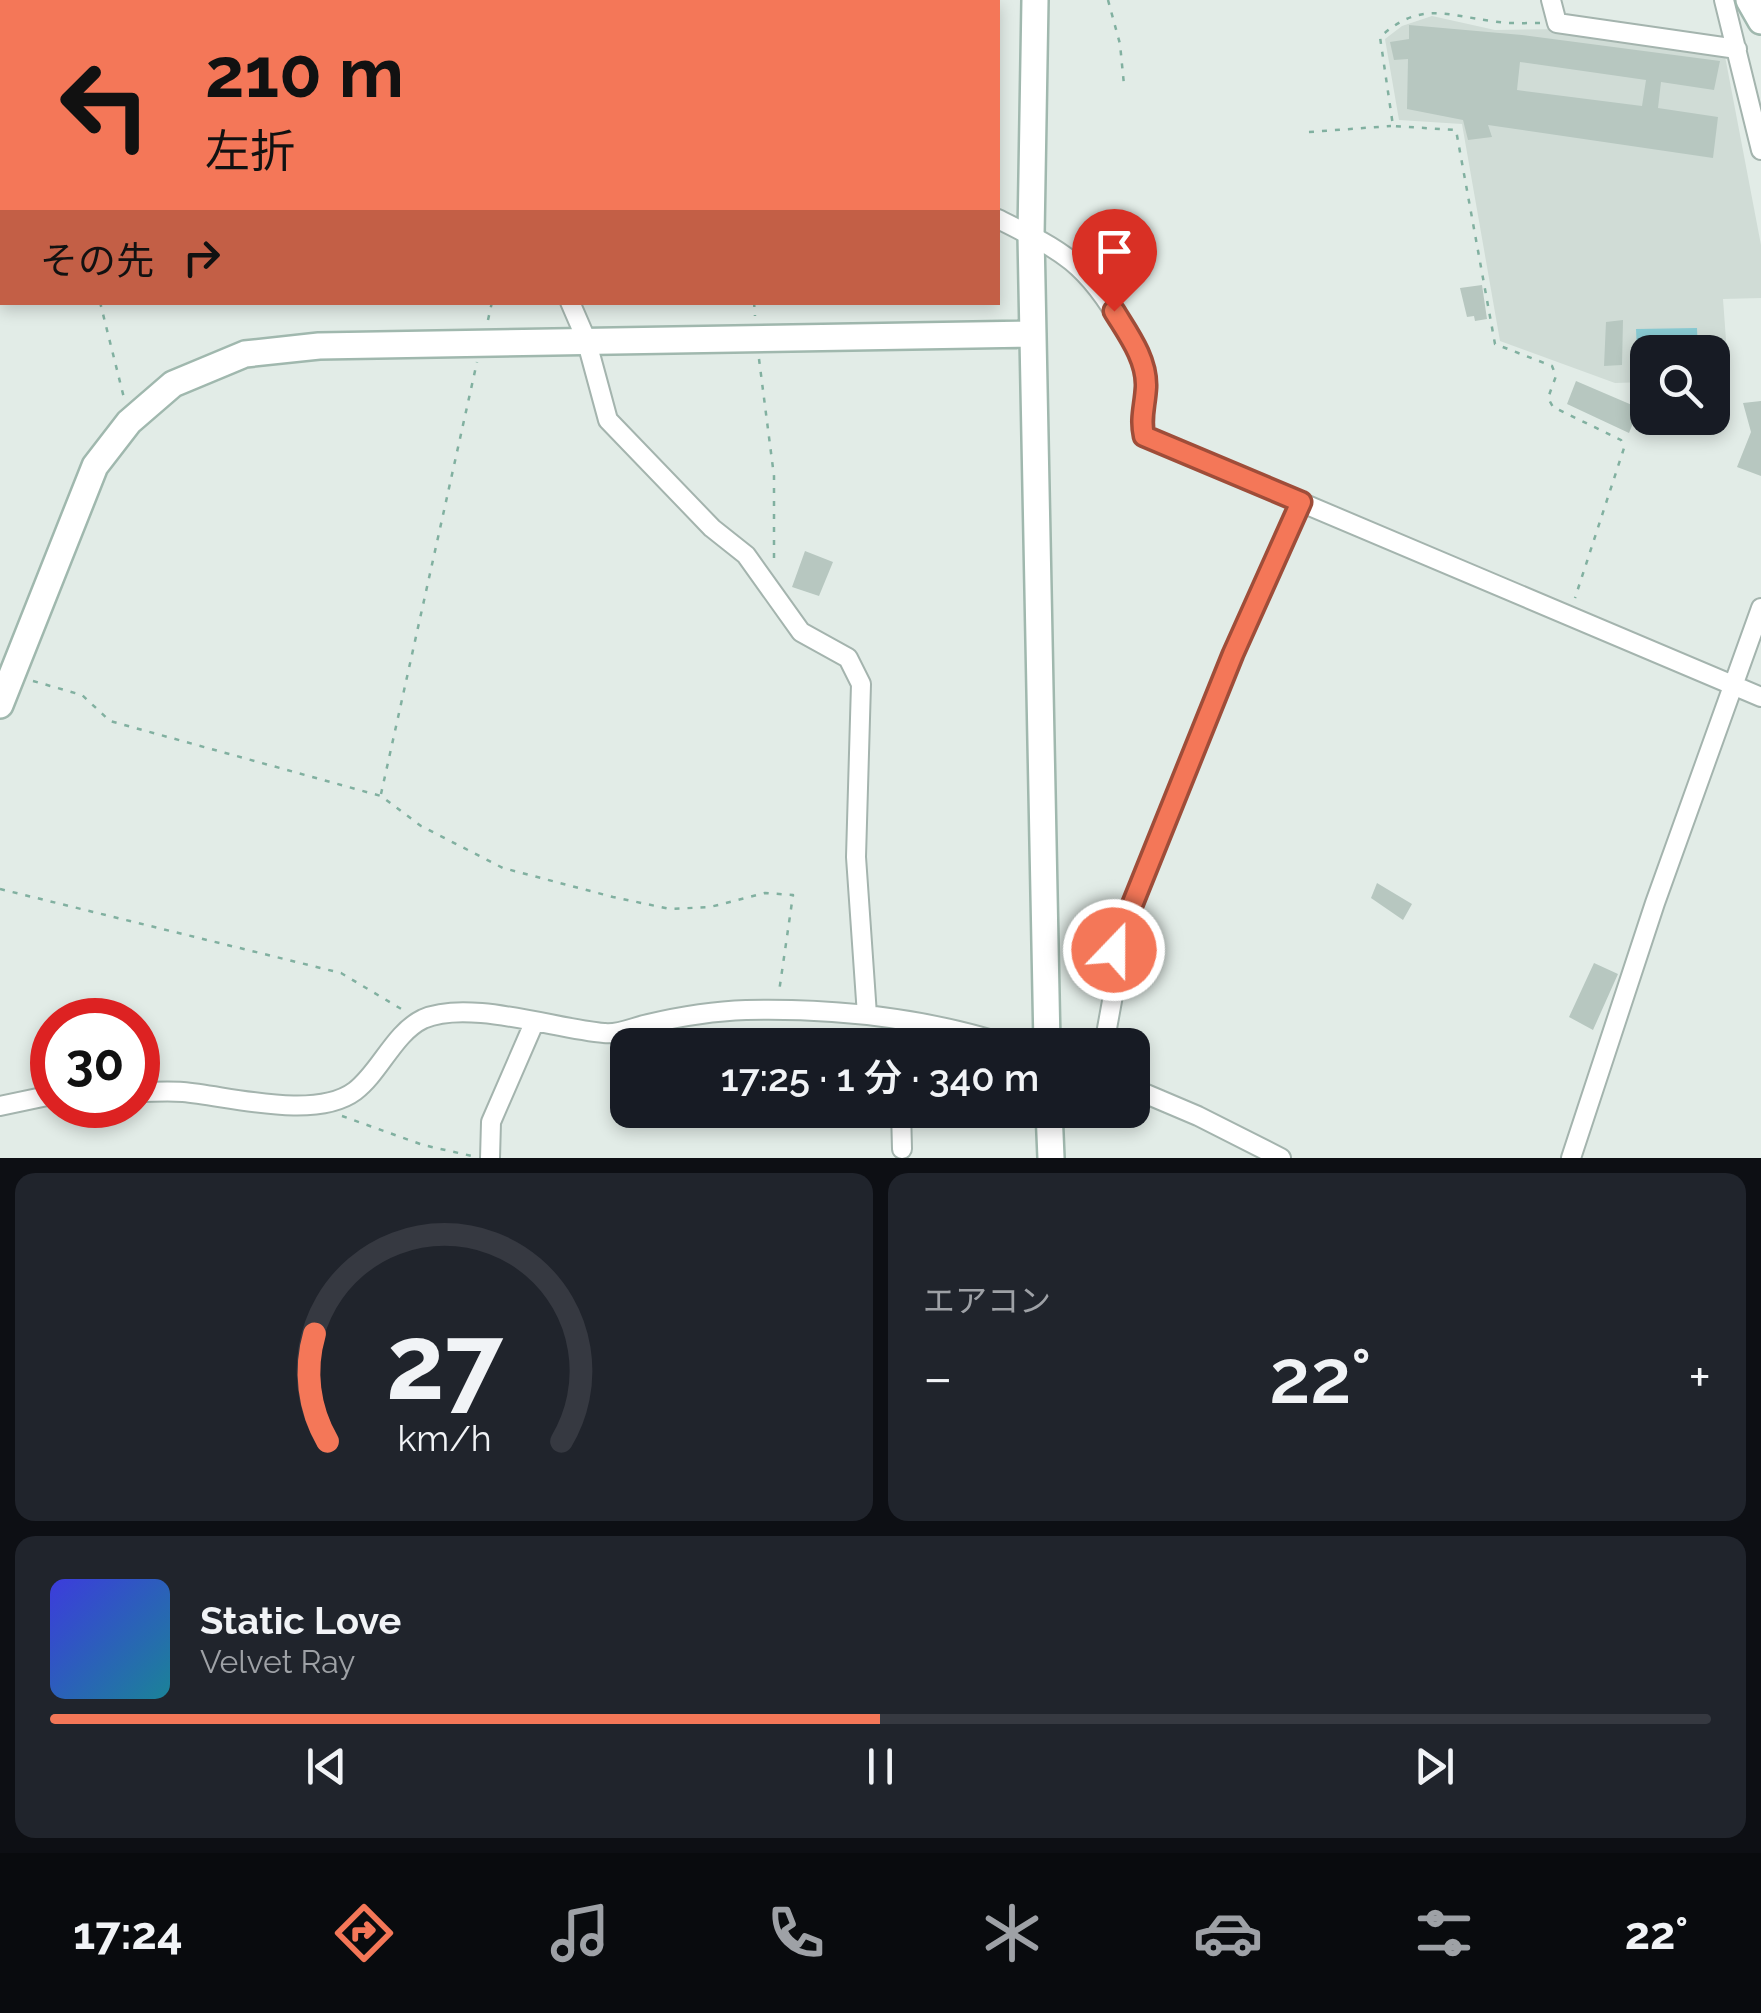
<!DOCTYPE html>
<html lang="ja">
<head>
<meta charset="utf-8">
<style>
	body { margin:0; font-family:Raleway,"Noto Sans JP",sans-serif; background:#20242c; color:#f1f3f6; height:100vh; display:flex; flex-direction:column; font-size:38px; white-space:nowrap }
	* { box-sizing:border-box; margin:0 }
	p { font-size:32px; color:#9ea1a6 }
	.icon { flex:none; width:55px; height:55px; fill:none; stroke:currentColor; stroke-width:2; stroke-linecap:round; stroke-linejoin:round }
	.map { position:relative; height:1158px; overflow:hidden }
	.sheet { display:flex; flex-direction:column; gap:15px; padding:15px; background:#0d0f14; flex:1 }
	.sheet>* { flex:none }
	.top-card { position:absolute; left:0px; top:0px; width:1000px; height:305px; box-shadow:0 5px 15px #0003; background:#f47758; color:#111; overflow:hidden }
	.buttons { position:absolute; left:1630px; top:335px; display:grid; gap:20px }
	.buttons a { display:grid; place-items:center; width:100px; height:100px; border-radius:20px; background:#171b24; box-shadow:0 5px 15px #0003; font-size:50px }
	.speed { position:absolute; left:30px; top:998px; display:flex; gap:20px; font-size:50px; font-weight:700; text-align:center }
	.speed>* { display:grid; place-content:center; width:130px; height:130px; border-radius:50%; background:#171b24; box-shadow:0 5px 15px #0003; line-height:1 }
	.speed .limit { border:15px solid #d22; background:#fff; color:#111 }
	.pin { position:absolute; display:grid; place-items:center; width:85px; height:85px; color:#fff; margin:-102px -42px; border-radius:50% 50% 50% 0; rotate:-45deg; box-shadow:0 0 10px #0007 }
	.pin .icon { rotate:45deg }
	.me { position:absolute; width:110px; margin:-55px; rotate:22deg; stroke-linejoin:round; filter:drop-shadow(0 0 8px #0008) }
	.turn { display:flex; align-items:center; gap:35px; height:210px; padding:0 40px; font-size:45px }
	.turn .icon { width:130px; height:130px; stroke-width:2.5 }
	.turn b { display:block; font-size:70px; line-height:85px }
	.then { display:flex; align-items:center; height:95px; padding:0 40px; background:#0003; gap:20px; font-size:38px }
	.big { font-size:75px; font-weight:600; line-height:1.1 }
	.sheet .widget { flex:1; display:flex; flex-direction:column; justify-content:center; gap:15px; min-width:0; padding:0 35px; border-radius:20px; background:#20242c }
	.sheet .dial { align-items:center; gap:0 }
	.dial svg { height:260px; overflow:visible; fill:none; stroke:#363941; stroke-width:7; stroke-linecap:round; text-anchor:middle }
	.dial text { fill:#f1f3f6; stroke:none }
	.song { display:flex; align-items:center; gap:30px }
	.cover { width:120px; height:120px; border-radius:15px; background:linear-gradient(135deg,hsl(240 70% 55%),hsl(190 70% 35%)) }
	.played { height:10px; border-radius:5px; background:linear-gradient(90deg,#f47758 50%,#363941 50%) }
	.keys { display:flex; justify-content:space-around; direction:ltr }
	.heat { display:flex; justify-content:space-between; align-items:center; font-size:55px; direction:ltr }
	.sheet .tiles { flex:1; display:grid; gap:15px; grid-template-columns:1fr 1fr }
	.widget:last-child { grid-column:span 2 }
	.trip { position:absolute; left:610px; top:1028px; width:540px; height:100px; border-radius:20px; background:#171b24; box-shadow:0 5px 15px #0003; font-weight:600; line-height:100px; text-align:center }
	.menu { display:flex; height:160px; justify-content:space-around; align-items:center; background:#090b0e; color:#9ea1a6 }
	.menu .icon { width:70px; height:70px }
	.menu .active { color:#f47758 }
	.menu b { font-size:45px; color:#f1f3f6 }
	.map>svg:first-child { display:block }
	.built { fill:#d0dcd6 }
	.water { fill:#89cad2 }
	.building { fill:#b7c7c0; fill-rule:evenodd }
	.lines { fill:none; stroke-linecap:round; stroke-linejoin:round }
	.street-casing { stroke:#a4b4ae; stroke-width:22 }
	.secondary-casing { stroke:#a0b8ae; stroke-width:30 }
	.path { stroke:#81b0a0; stroke-width:2.5; stroke-dasharray:5 8; stroke-linecap:butt }
	.street { stroke:#fff; stroke-width:18 }
	.secondary { stroke:#fff; stroke-width:25 }
	.route-casing { stroke:#9f4d39; stroke-width:25 }
	.route { stroke:#f47758; stroke-width:18 }
</style>
</head>
<body>
<div class="map">
<svg width="1761" height="1158" viewBox="0 0 1761 1158">
	<rect width="100%" height="100%" fill="#e2ece7"/>
	<path class="built" d="M 1432,16 L 1495,30 L 1563,29 L 1724,51 L 1761,245 L 1761,298 L 1723,299 L 1729,381 L 1713,381 L 1712,352 L 1648,352 L 1647,382 L 1615,383 L 1500,341 L 1462,124 L 1399,120 L 1385,39 L 1402,26 Z"/>
	<path class="water" d="M 1697,328 L 1698,352 L 1648,352 L 1647,373 L 1638,373 L 1636,329 Z"/>
	<path class="building" d="M 1409,25 L 1522,35 L 1720,61 L 1714,90 L 1661,82 L 1658,108 L 1718,117 L 1713,158 L 1488,125 L 1492,137 L 1468,140 L 1463,120 L 1407,109 L 1408,59 L 1394,60 L 1390,42 L 1409,39 ZM 1520,62 L 1646,80 L 1642,106 L 1517,90 Z
		M 1482,285 L 1487,319 L 1475,321 L 1474,316 L 1467,317 L 1460,288 Z
		M 1623,320 L 1622,365 L 1604,366 L 1606,322 Z
		M 1576,381 L 1639,408 L 1629,433 L 1567,404 Z
		M 1761,401 L 1761,476 L 1737,467 L 1751,432 L 1743,403 Z
		M 805,551 L 833,562 L 819,596 L 792,587 Z
		M 1377,883 L 1412,904 L 1403,920 L 1371,898 Z
		M 1594,963 L 1618,974 L 1593,1030 L 1569,1017 Z"/>
	<g class="lines">
		<g class="street-casing">
			<path id="street" d="M 527,0 L 529,2
				M 759,0 L 759,2
				M 1551,0 L 1557,23 L 1737,49
				M 1724,0 L 1761,150
				M 0,153 L 2,151
				M 998,219 C 1062,251 1086,262 1123,327 C 1129,337 1138,349 1142,360 C 1150,386 1139,410 1144,436 L 1761,697
				M 570,302 L 586,339 L 608,420 L 712,528 L 746,555 L 801,632 L 848,658 L 861,684 L 856,857 L 867,1015
				M 900,1021 L 900,1045
				M 1104,1045 L 1114,990 L 1114,951 L 1233,654 L 1301,502
				M 1132,1088 L 1198,1116 L 1281,1158
				M 138,1092 C 153,1092 168,1091 183,1092 C 229,1096 315,1121 355,1091 C 380,1072 394,1033 423,1019 C 468,999 555,1029 604,1033 C 618,1035 634,1027 648,1024 C 678,1017 715,1011 746,1010 C 834,1008 925,1018 1009,1045
				M 0,1106 L 52,1095
				M 901,1110 L 902,1149
				M 490,1158 L 491,1122 L 534,1023
				M 1571,1158 L 1655,903 L 1761,608"/>
		</g>
		<g class="secondary-casing">
			<path id="secondary" d="M 1035,0 L 1031,235 L 1047,1045
				M 1749,0 L 1761,21
				M 0,705 L 95,466 L 129,422 L 173,384 L 245,354 L 319,346 L 1033,334
				M 1049,1110 L 1051,1158"/>
		</g>
		<path class="path" d="M 0,0 L 2,6
			M 1108,0 L 1120,44 L 1124,85
			M 117,2 L 117,0
			M 354,2 L 354,0
			M 1540,23 C 1524,23 1508,24 1492,21 C 1445,15 1420,1 1380,37 L 1393,126 L 1456,130 L 1495,344 L 1552,366 L 1556,376 L 1548,398 L 1553,407 L 1621,440 L 1624,448 L 1575,598
			M 1309,132 L 1391,126
			M 100,302 L 124,398
			M 754,302 L 755,316
			M 488,320 L 492,302
			M 759,359 L 774,476 L 774,565
			M 33,681 L 82,695 L 110,721 L 381,796 L 421,826 L 503,868 L 613,897 L 670,909 L 710,907 L 765,893 L 793,895 L 779,992
			M 381,794 L 477,362
			M 0,889 L 341,973 L 403,1010
			M 342,1116 L 423,1145 L 472,1156"/>
		<use href="#street" class="street"/>
		<use href="#secondary" class="secondary"/>
	</g>
	<g class="lines">
		<g class="route-casing">
			<path id="route" d="M 1114,950 L 1233,654 L 1301,502 L 1144,436 C 1140,418 1145,406 1146,387 C 1147,359 1128,334 1114,311"/>
		</g>
		<use href="#route" class="route"/>
	</g>
</svg>
<div class="buttons">
<a><svg class="icon" aria-label="search" viewBox="0 0 24 24"><circle cx="10" cy="10" r="6"/><path d="M15 15l6 6"/></svg></a>
</div>
<div class="speed"><div class="limit">30</div></div>
<div class="pin" style="left:1114px;top:311px;background:#d93025"><svg class="icon" aria-label="arrive" viewBox="0 0 24 24"><path d="M6 21V4h12l-3 4 3 4H6"/></svg></div>
<svg class="me" style="left:1114px;top:950px" viewBox="-20 -20 40 40"><circle r="17" fill="#f47758" stroke="#fff" stroke-width="3"/><path d="M0-11L8 9 0 5-8 9z" fill="#fff"/></svg>
<div class="trip">17:25 · 1 分 · 340 m</div>
<div class="top-card">
<div class="turn"><svg class="icon" aria-label="left" viewBox="0 0 24 24"><path d="M17 20v-9H6M10 6l-5 5 5 5"/></svg><div><b>210 m</b>左折</div></div>
<div class="then">その先<svg class="icon" aria-label="right" viewBox="0 0 24 24"><path d="M7 20v-9h11M14 6l5 5-5 5"/></svg></div>
</div>
</div>
<section class="sheet">
<div class="tiles">
<div class="widget dial"><svg viewBox="0 0 100 80">
<path d="M14 69A42 42 0 1 1 86 69"/>
<path d="M14 69A42 42 0 0 1 10 36" stroke="#f47758"/>
<text x="50" y="56" font-size="32" font-weight="700">27</text>
<text x="50" y="72" font-size="11">km/h</text>
</svg></div>
<div class="widget"><p>エアコン</p>
<div class="heat"><a>−</a><b class="big">22°</b><a>+</a></div>
</div>
<div class="widget">
<div class="song"><i class="cover"></i><div><b>Static Love</b><p>Velvet Ray</p></div></div>
<div class="played"></div>
<div class="keys"><svg class="icon" aria-label="previous" viewBox="0 0 24 24"><path d="M18 5L8 12l10 7zM5 5v14"/></svg><svg class="icon" aria-label="pause" viewBox="0 0 24 24"><path d="M8 5v14M16 5v14"/></svg><svg class="icon" aria-label="next" viewBox="0 0 24 24"><path d="M6 5l10 7-10 7zM19 5v14"/></svg></div>
</div>
</div>
</section>
<nav class="menu">
<b>17:24</b>
<svg class="icon active" aria-label="directions" viewBox="0 0 24 24"><path d="M12 3l9 9-9 9-9-9zM9 14v-3h6M13 9l2 2-2 2"/></svg>
<svg class="icon" aria-label="music" viewBox="0 0 24 24"><path d="M9 18V5l10-2v13"/><circle cx="6" cy="18" r="3"/><circle cx="16" cy="16" r="3"/></svg>
<svg class="icon" aria-label="phone" viewBox="0 0 24 24"><path d="M5 4h4l2 5-3 2q2 4 5 5l2-3 5 2v4C11 20 4 13 5 4z"/></svg>
<svg class="icon" aria-label="climate" viewBox="0 0 24 24"><path d="M12 3v18M4 7l16 10M4 17L20 7"/></svg>
<svg class="icon" aria-label="car" viewBox="0 0 24 24"><path d="M5 17H2v-5l4-1 3-4h7l3 4 3 1v5h-3M9 17h6M6 11h13"/><circle cx="7" cy="17" r="2"/><circle cx="17" cy="17" r="2"/></svg>
<svg class="icon" aria-label="filters" viewBox="0 0 24 24"><path d="M4 7h16M4 17h16"/><circle cx="9" cy="7" r="2"/><circle cx="15" cy="17" r="2"/></svg>
<b>22°</b>
</nav>
</body>
</html>
